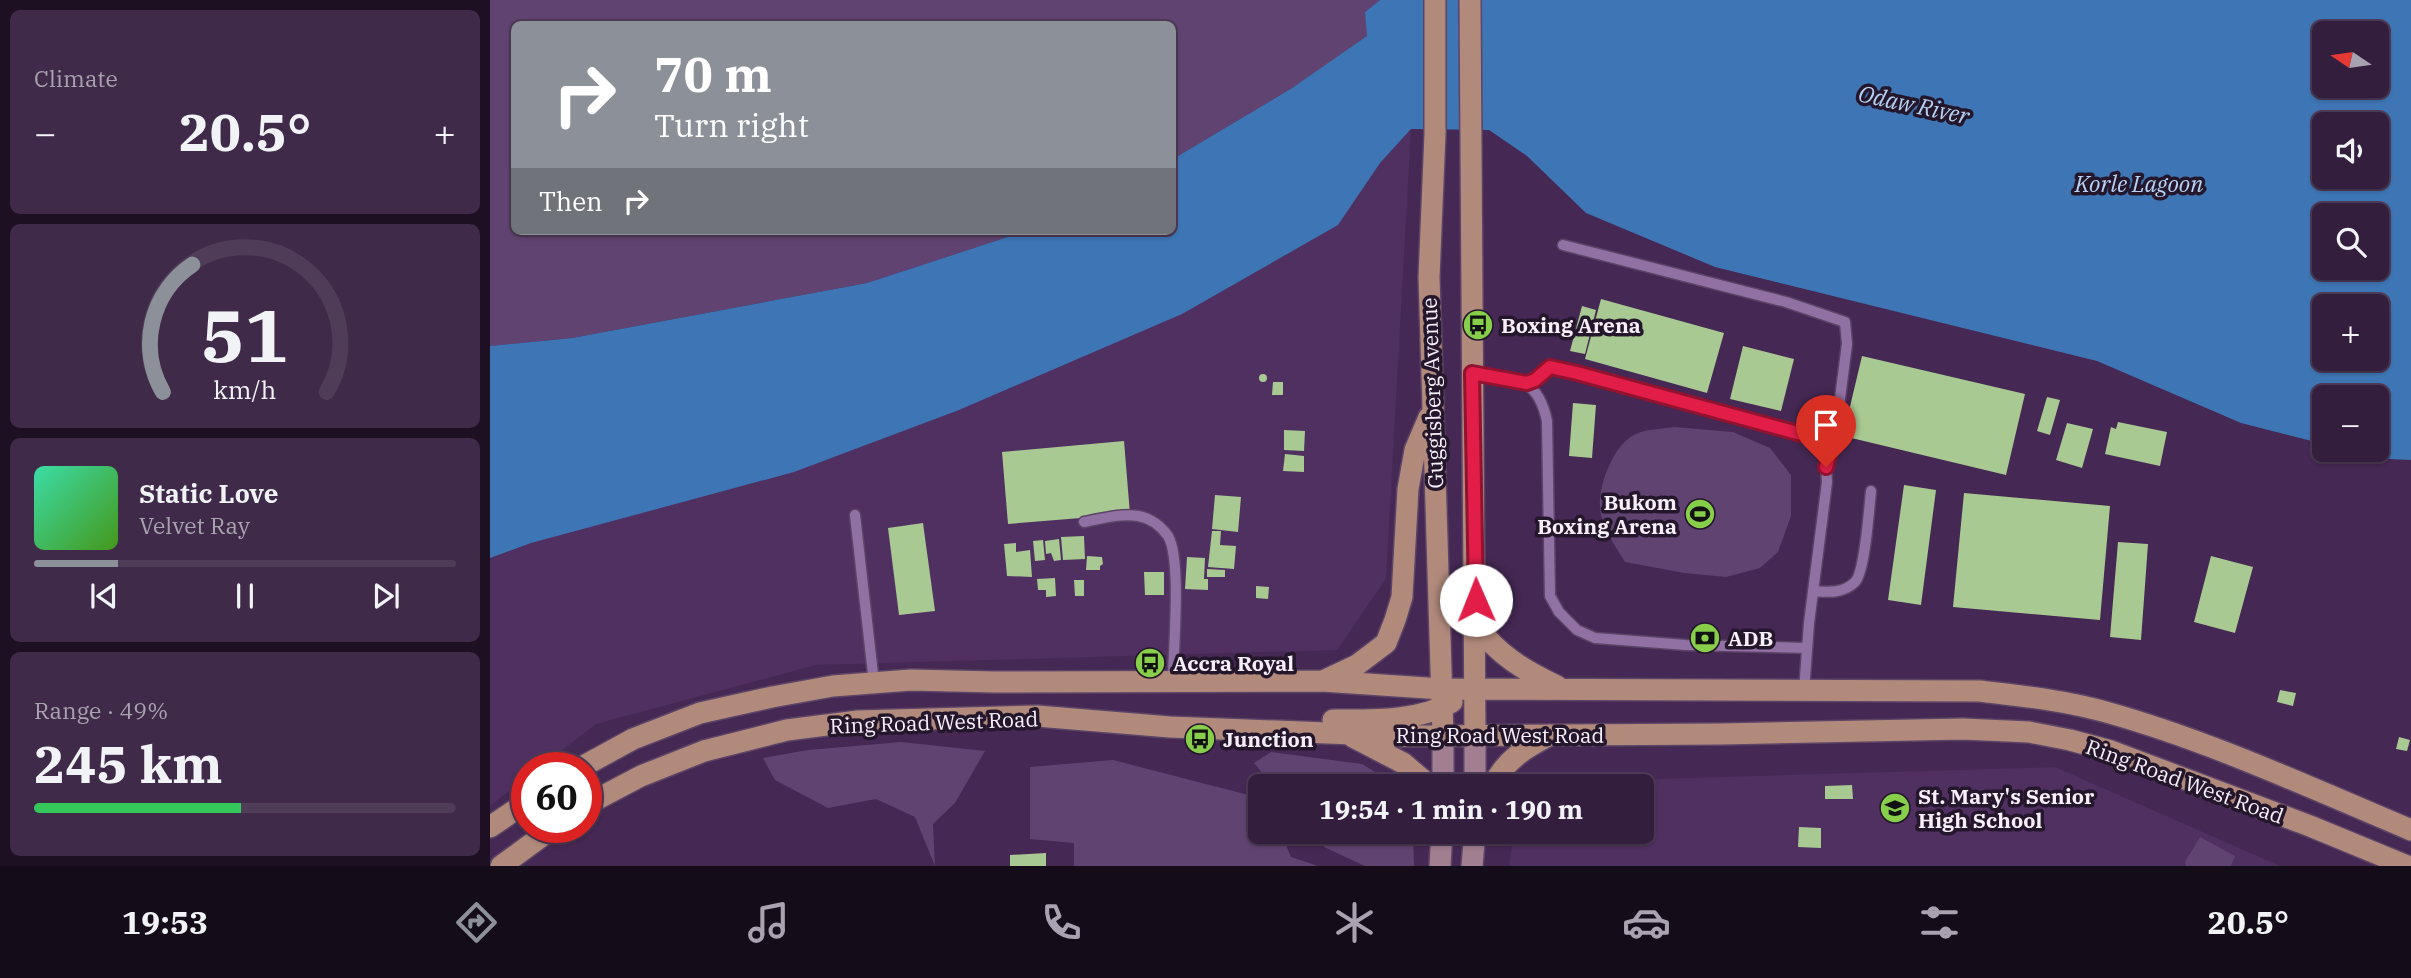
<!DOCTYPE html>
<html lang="en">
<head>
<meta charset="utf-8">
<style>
	body { margin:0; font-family:"IBM Plex Serif",serif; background:#3f2b49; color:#f1f3f6; height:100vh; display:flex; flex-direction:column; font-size:26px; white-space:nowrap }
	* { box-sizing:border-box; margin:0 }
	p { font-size:23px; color:#a9a2b0 }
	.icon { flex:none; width:38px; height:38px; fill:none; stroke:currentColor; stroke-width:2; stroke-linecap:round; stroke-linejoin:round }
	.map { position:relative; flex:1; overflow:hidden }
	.panel { display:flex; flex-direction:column; gap:10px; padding:10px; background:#1d1022; width:490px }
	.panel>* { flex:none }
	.top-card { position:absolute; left:21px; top:21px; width:665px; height:214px; border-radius:10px; box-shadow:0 2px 5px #0004,0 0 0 2px #4e3c58; background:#8c9099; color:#fff; overflow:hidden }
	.needle { width:46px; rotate:283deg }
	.buttons { position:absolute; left:1822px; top:21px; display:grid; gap:14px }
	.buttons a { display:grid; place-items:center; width:77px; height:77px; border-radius:10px; background:#341e3e; box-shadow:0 2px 5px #0004,0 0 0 2px #4e3c58; font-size:35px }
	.speed { position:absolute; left:21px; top:752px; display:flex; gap:14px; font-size:35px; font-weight:700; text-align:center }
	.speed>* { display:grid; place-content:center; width:91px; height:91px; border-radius:50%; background:#341e3e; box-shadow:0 2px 5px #0004,0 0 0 2px #4e3c58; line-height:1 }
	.speed .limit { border:10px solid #d22; background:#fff; color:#111 }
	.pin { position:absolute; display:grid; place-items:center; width:60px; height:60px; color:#fff; margin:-72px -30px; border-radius:50% 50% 50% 0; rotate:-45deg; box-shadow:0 0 7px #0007 }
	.pin .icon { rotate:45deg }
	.me { position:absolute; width:77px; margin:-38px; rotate:359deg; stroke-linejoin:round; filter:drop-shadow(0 0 5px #0008) }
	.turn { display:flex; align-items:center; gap:24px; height:147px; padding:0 28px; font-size:32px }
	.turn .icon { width:91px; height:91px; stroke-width:2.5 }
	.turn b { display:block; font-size:49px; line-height:60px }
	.then { display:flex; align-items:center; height:66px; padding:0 28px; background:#0003; gap:14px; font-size:26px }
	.big { font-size:52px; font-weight:700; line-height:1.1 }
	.panel .card { flex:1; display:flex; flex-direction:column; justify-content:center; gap:10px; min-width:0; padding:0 24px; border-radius:10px; background:#3f2b49 }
	.panel .dial { align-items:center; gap:0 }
	.dial svg { height:182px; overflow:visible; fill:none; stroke:#4e3c58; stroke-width:7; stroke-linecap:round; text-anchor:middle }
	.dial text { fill:#f1f3f6; stroke:none }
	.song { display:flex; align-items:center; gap:21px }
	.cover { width:84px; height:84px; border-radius:10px; background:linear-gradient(135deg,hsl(160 70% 55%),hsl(100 70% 35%)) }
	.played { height:7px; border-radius:4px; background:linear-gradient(90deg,#8c9099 20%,#4e3c58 20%) }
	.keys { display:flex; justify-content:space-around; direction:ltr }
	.heat { display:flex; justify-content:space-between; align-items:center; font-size:38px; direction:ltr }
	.charge { height:10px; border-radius:5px; background:linear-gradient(90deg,#34c759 49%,#4e3c58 0) }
	.trip { position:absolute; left:758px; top:774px; width:406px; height:70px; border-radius:10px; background:#341e3e; box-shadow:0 2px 5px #0004,0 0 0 2px #4e3c58; font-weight:700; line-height:70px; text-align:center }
	.menu { display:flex; height:112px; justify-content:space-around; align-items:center; background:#150c19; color:#a9a2b0 }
	.menu .icon { width:49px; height:49px }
	.menu .on { color:#8c9099 }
	.menu b { font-size:32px; color:#f1f3f6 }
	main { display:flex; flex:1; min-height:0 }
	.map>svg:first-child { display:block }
	.built { fill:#502f61 }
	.green { fill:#614371 }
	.water { fill:#3e75b4; fill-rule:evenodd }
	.building { fill:#a9c993 }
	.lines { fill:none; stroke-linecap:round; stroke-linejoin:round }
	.service-casing { stroke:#5c4467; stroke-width:13 }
	.secondary-casing { stroke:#5c4467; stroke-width:24 }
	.primary-casing { stroke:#5c4467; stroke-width:24 }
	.service { stroke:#9171a3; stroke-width:10 }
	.secondary { stroke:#a17e90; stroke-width:21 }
	.primary { stroke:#b18a7c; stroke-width:21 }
	.route-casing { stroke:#92132f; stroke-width:18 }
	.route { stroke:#e11d48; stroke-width:12 }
	.labels { text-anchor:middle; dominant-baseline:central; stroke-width:7; stroke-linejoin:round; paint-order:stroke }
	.poi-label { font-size:21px; font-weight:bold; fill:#f7f0fb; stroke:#24172b; text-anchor:start }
	.street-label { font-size:21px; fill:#f7f0fb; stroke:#24172b }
	.water-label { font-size:23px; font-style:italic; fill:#b6d3f5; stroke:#24172b }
</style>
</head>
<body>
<main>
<section class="panel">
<div class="card"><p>Climate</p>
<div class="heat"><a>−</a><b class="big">20.5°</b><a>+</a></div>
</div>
<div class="card dial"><svg viewBox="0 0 100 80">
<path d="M14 69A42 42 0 1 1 86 69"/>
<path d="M14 69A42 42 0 0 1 27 13" stroke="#8c9099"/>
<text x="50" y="56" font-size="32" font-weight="700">51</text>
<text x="50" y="72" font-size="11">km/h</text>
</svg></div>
<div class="card">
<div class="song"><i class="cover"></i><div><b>Static Love</b><p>Velvet Ray</p></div></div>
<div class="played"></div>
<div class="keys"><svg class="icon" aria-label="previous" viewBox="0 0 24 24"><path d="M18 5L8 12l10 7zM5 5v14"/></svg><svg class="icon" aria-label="pause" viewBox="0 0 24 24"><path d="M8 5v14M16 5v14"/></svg><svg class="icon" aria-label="next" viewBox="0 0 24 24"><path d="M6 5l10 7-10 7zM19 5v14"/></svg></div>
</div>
<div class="card"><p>Range · 49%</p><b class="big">245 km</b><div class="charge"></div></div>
</section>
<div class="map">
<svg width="1921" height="866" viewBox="0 0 1921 866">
	<rect width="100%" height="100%" fill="#452853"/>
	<path class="built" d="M 921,129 L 896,579 L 847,650 L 326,665 L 106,724 L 49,768 L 37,768 L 37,777 L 0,806 L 0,558 L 41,543 L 890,163 Z
		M 1565,767 L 1790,866 L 1019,866 L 1024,831 L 1152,831 L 1152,786 L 1032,786 L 1032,783 Z"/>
	<path class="green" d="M 0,0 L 890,0 L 875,12 L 878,36 L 802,88 L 683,159 L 682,24 L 24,24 L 24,231 L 536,231 L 377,283 L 82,338 L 0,346 Z
		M 1184,427 L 1243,432 L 1280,448 L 1301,475 L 1301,516 L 1288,552 L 1270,568 L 1236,577 L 1194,573 L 1135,562 C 1126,547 1111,526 1110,508 C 1108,486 1123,447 1142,436 C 1152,429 1172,429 1184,427 Z
		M 411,742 L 495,751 L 465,803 L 443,824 L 445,866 L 425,817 L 386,799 L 338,808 L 285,780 L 273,758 L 318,750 Z
		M 781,752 L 872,764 L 908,786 L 783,786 L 764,763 Z
		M 623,760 L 770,798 L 770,831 L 790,831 L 801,857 L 828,866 L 584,866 L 584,843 L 540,839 L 540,767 Z
		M 820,831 L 923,831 L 924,866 L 875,866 L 834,847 Z
		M 1710,837 L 1745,856 L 1741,866 L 1696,866 L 1695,862 Z"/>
	<path class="water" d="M 890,0 L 1921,0 L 1921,460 L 1899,459 L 1860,450 L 1886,450 L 1886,397 L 1834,397 L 1834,444 L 1751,423 L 1607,361 L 1225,267 L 1096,213 L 1037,156 L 999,130 L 921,129 L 890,163 L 848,225 L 692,314 L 469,410 L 304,472 L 41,543 L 0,558 L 0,346 L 82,338 L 377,283 L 536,231 L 682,231 L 683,159 L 802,88 L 877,36 L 875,12 ZM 1834,33 L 1886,33 L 1886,86 L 1834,86 ZM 1834,124 L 1886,124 L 1886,177 L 1834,177 ZM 1834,215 L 1886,215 L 1886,268 L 1834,268 ZM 1834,306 L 1886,306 L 1886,359 L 1834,359 Z"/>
	<path class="building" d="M 1111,299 L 1234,333 L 1217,393 L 1095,359 Z
		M 1092,306 L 1106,310 L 1095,354 L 1080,351 Z
		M 1253,346 L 1304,359 L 1291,411 L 1240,399 Z
		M 1372,356 L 1535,394 L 1516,475 L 1353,436 Z
		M769 378a4 4 0 1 1 8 0a4 4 0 1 1-8 0Z
		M 783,382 L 793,382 L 793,395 L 782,395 Z
		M 1557,397 L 1570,400 L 1560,435 L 1547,431 Z
		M 1083,403 L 1106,405 L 1102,458 L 1079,456 Z
		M 1628,422 L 1677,432 L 1670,466 L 1615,454 L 1621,427 L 1626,429 Z
		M 1577,423 L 1603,429 L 1592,468 L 1566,460 Z
		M 794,430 L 815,431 L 814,451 L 794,450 Z
		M 634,441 L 640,514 L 518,524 L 512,452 Z
		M 795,454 L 814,456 L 814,472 L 793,471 Z
		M 1414,485 L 1446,490 L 1431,605 L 1398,600 Z
		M 1474,493 L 1620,506 L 1610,620 L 1463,607 Z
		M 725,495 L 751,497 L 748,532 L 722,529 Z
		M 433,523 L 445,611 L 409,615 L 398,528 Z
		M 722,531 L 731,531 L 730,545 L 746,546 L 744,569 L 718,567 Z
		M 594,536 L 595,559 L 573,560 L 571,537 Z
		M 569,539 L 571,560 L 564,561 L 561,553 L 556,554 L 555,541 Z
		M 553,540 L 555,560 L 545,561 L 543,541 Z
		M 1628,542 L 1658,544 L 1651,640 L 1620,637 Z
		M 526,543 L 526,552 L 540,550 L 542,577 L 517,576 L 514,544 Z
		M 597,556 L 612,557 L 613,564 L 610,566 L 610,570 L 596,570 Z
		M 1721,556 L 1763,567 L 1745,633 L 1704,622 Z
		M 697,557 L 715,558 L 714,579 L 718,579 L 718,590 L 695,589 Z
		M 717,569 L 735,570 L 735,577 L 717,577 Z
		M 654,572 L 674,572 L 674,595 L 655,595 Z
		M 565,578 L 566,596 L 556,597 L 556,590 L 548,590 L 547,579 Z
		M 584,580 L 594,580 L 594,596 L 585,596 Z
		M 766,586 L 779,587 L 778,599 L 766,598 Z
		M 1790,690 L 1806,693 L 1803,706 L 1787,702 Z
		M 1909,737 L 1920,740 L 1917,751 L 1906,749 Z
		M 1362,785 L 1363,799 L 1335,799 L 1335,786 Z
		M 1309,827 L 1331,828 L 1331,848 L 1308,847 Z
		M 556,853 L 556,866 L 520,866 L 520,855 Z"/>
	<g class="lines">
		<g class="service-casing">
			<path id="service" d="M 1073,245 L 1296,302 L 1355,322 L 1357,344 L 1348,414 L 1341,447
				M 982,373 C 1024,380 1047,374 1057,421 L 1060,596 L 1069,612 L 1087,630 L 1105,638 L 1196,645 L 1317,648
				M 1037,383 L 1045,380 L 1060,367 L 1326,438 L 1341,447 L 1336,467 L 1337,482 L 1319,623 L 1314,691
				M 365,515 L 384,683
				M 594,522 C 611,519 631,513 648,516 C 660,518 671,526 678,536 C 692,560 683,650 683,681
				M 1323,591 C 1337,592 1353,594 1365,582 C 1375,572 1379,509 1381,491"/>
		</g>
		<g class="secondary-casing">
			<path id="secondary" d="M 953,735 L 953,786
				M 985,735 L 985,786
				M 950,866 L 952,831
				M 982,866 L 985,831"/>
		</g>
		<g class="primary-casing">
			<path id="primary" d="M 945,0 L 945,134 L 939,277 L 953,735
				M 980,0 C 980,245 985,490 985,735
				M 986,625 C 1008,655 1035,671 1067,686
				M 835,680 L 867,665 L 896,643 L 905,620 L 912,597 L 918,489 L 925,450 L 939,417
				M 843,720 C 881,720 928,722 962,702
				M 863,737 L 913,763 L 940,786
				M 90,768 L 143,739 L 210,713 L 282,697 L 343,686 L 421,680 L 504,682 L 832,681 L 952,689 L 1489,691 C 1531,696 1574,700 1616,712 C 1720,741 1821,788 1921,830
				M 1003,786 C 1015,760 1035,748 1060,735
				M 96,805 L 151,776 L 214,751 L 297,730 L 368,721 L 547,716 L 680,727 L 913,736 L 1231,734 L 1473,729 L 1539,732 L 1580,740 L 1621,751 L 1820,826 L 1917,866
				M 0,827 L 37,802
				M 985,832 L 986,831
				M 11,866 L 63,828"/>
		</g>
		<use href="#service" class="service"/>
		<use href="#secondary" class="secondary"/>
		<use href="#primary" class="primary"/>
	</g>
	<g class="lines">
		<g class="route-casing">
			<path id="route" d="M 986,600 L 982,373 L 1037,383 L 1045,380 L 1060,367 L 1087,373 L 1326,438 L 1341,447 L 1336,467"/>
		</g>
		<use href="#route" class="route"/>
	</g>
	<defs>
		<g id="bus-disc" transform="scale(1.575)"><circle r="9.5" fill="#87cf4a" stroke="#24172b"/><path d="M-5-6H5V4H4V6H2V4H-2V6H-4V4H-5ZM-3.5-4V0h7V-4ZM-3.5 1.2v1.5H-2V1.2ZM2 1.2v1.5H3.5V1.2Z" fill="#111"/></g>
		<g id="stadium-disc" transform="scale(1.575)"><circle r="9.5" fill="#87cf4a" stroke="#24172b"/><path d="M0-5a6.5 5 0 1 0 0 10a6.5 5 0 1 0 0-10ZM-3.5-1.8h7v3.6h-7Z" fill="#111"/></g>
		<g id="bank-disc" transform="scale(1.575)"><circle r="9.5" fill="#87cf4a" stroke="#24172b"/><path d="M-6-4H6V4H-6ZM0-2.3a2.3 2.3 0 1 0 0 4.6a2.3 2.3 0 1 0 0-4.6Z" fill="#111"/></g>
		<g id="school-disc" transform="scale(1.575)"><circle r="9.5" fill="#87cf4a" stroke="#24172b"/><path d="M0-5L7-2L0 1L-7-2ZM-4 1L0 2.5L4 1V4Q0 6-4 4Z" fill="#111"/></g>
	</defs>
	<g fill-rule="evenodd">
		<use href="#bus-disc" x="988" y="325"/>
		<use href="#stadium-disc" x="1210" y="514"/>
		<use href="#bank-disc" x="1215" y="638"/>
		<use href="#bus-disc" x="660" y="663"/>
		<use href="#bus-disc" x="710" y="739"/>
		<use href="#school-disc" x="1405" y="808"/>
	</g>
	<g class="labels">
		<g class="poi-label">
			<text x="1011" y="325">Boxing Arena</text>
			<text x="1187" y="502" text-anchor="end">Bukom<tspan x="1187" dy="24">Boxing Arena</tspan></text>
			<text x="1238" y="638">ADB</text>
			<text x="683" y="663">Accra Royal</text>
			<text x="733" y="739">Junction</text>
			<text x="1428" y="796">St. Mary's Senior<tspan x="1428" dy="24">High School</tspan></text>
		</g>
		<g class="street-label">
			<text transform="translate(942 393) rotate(-92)">Guggisberg Avenue</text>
			<text transform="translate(444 722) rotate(-2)">Ring Road West Road</text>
			<text x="1010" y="735">Ring Road West Road</text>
			<text transform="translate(1695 781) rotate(20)">Ring Road West Road</text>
		</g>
		<g class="water-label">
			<text transform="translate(1424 104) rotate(12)">Odaw River</text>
			<text x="1649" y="183">Korle Lagoon</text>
		</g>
	</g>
</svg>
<div class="buttons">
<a><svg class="needle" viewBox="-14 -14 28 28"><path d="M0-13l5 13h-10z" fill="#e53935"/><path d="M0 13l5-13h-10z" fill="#a9a2b0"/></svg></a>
<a><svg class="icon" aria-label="sound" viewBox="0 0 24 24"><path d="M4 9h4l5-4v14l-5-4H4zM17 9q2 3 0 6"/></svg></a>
<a><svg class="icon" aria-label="search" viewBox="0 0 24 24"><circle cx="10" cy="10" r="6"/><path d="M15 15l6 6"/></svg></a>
<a>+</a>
<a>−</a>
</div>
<div class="speed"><div class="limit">60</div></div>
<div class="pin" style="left:1336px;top:467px;background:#d93025"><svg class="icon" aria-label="arrive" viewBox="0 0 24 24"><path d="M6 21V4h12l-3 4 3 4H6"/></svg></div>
<svg class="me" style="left:986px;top:600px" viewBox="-20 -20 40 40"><circle r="19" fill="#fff"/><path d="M0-13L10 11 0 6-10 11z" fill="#e11d48"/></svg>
<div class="trip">19:54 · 1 min · 190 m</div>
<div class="top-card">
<div class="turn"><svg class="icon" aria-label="right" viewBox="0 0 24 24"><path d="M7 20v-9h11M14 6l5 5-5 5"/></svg><div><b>70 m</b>Turn right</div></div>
<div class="then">Then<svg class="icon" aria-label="right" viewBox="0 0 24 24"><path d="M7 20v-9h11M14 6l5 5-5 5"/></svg></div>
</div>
</div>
</main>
<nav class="menu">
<b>19:53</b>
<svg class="icon on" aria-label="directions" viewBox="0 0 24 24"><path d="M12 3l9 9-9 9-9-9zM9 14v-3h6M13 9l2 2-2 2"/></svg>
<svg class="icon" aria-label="music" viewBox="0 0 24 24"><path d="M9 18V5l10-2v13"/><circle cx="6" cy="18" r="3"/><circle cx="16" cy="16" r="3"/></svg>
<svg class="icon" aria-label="phone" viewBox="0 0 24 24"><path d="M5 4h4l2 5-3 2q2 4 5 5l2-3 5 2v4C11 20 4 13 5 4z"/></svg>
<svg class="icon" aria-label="climate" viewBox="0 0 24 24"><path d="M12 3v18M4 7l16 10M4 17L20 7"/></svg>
<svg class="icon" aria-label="car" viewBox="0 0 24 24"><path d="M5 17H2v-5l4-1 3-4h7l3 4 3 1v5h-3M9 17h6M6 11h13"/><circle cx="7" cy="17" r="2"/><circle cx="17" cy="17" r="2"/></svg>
<svg class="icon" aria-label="filters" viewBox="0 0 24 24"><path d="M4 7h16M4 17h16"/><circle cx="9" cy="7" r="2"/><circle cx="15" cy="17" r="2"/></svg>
<b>20.5°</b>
</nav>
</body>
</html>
